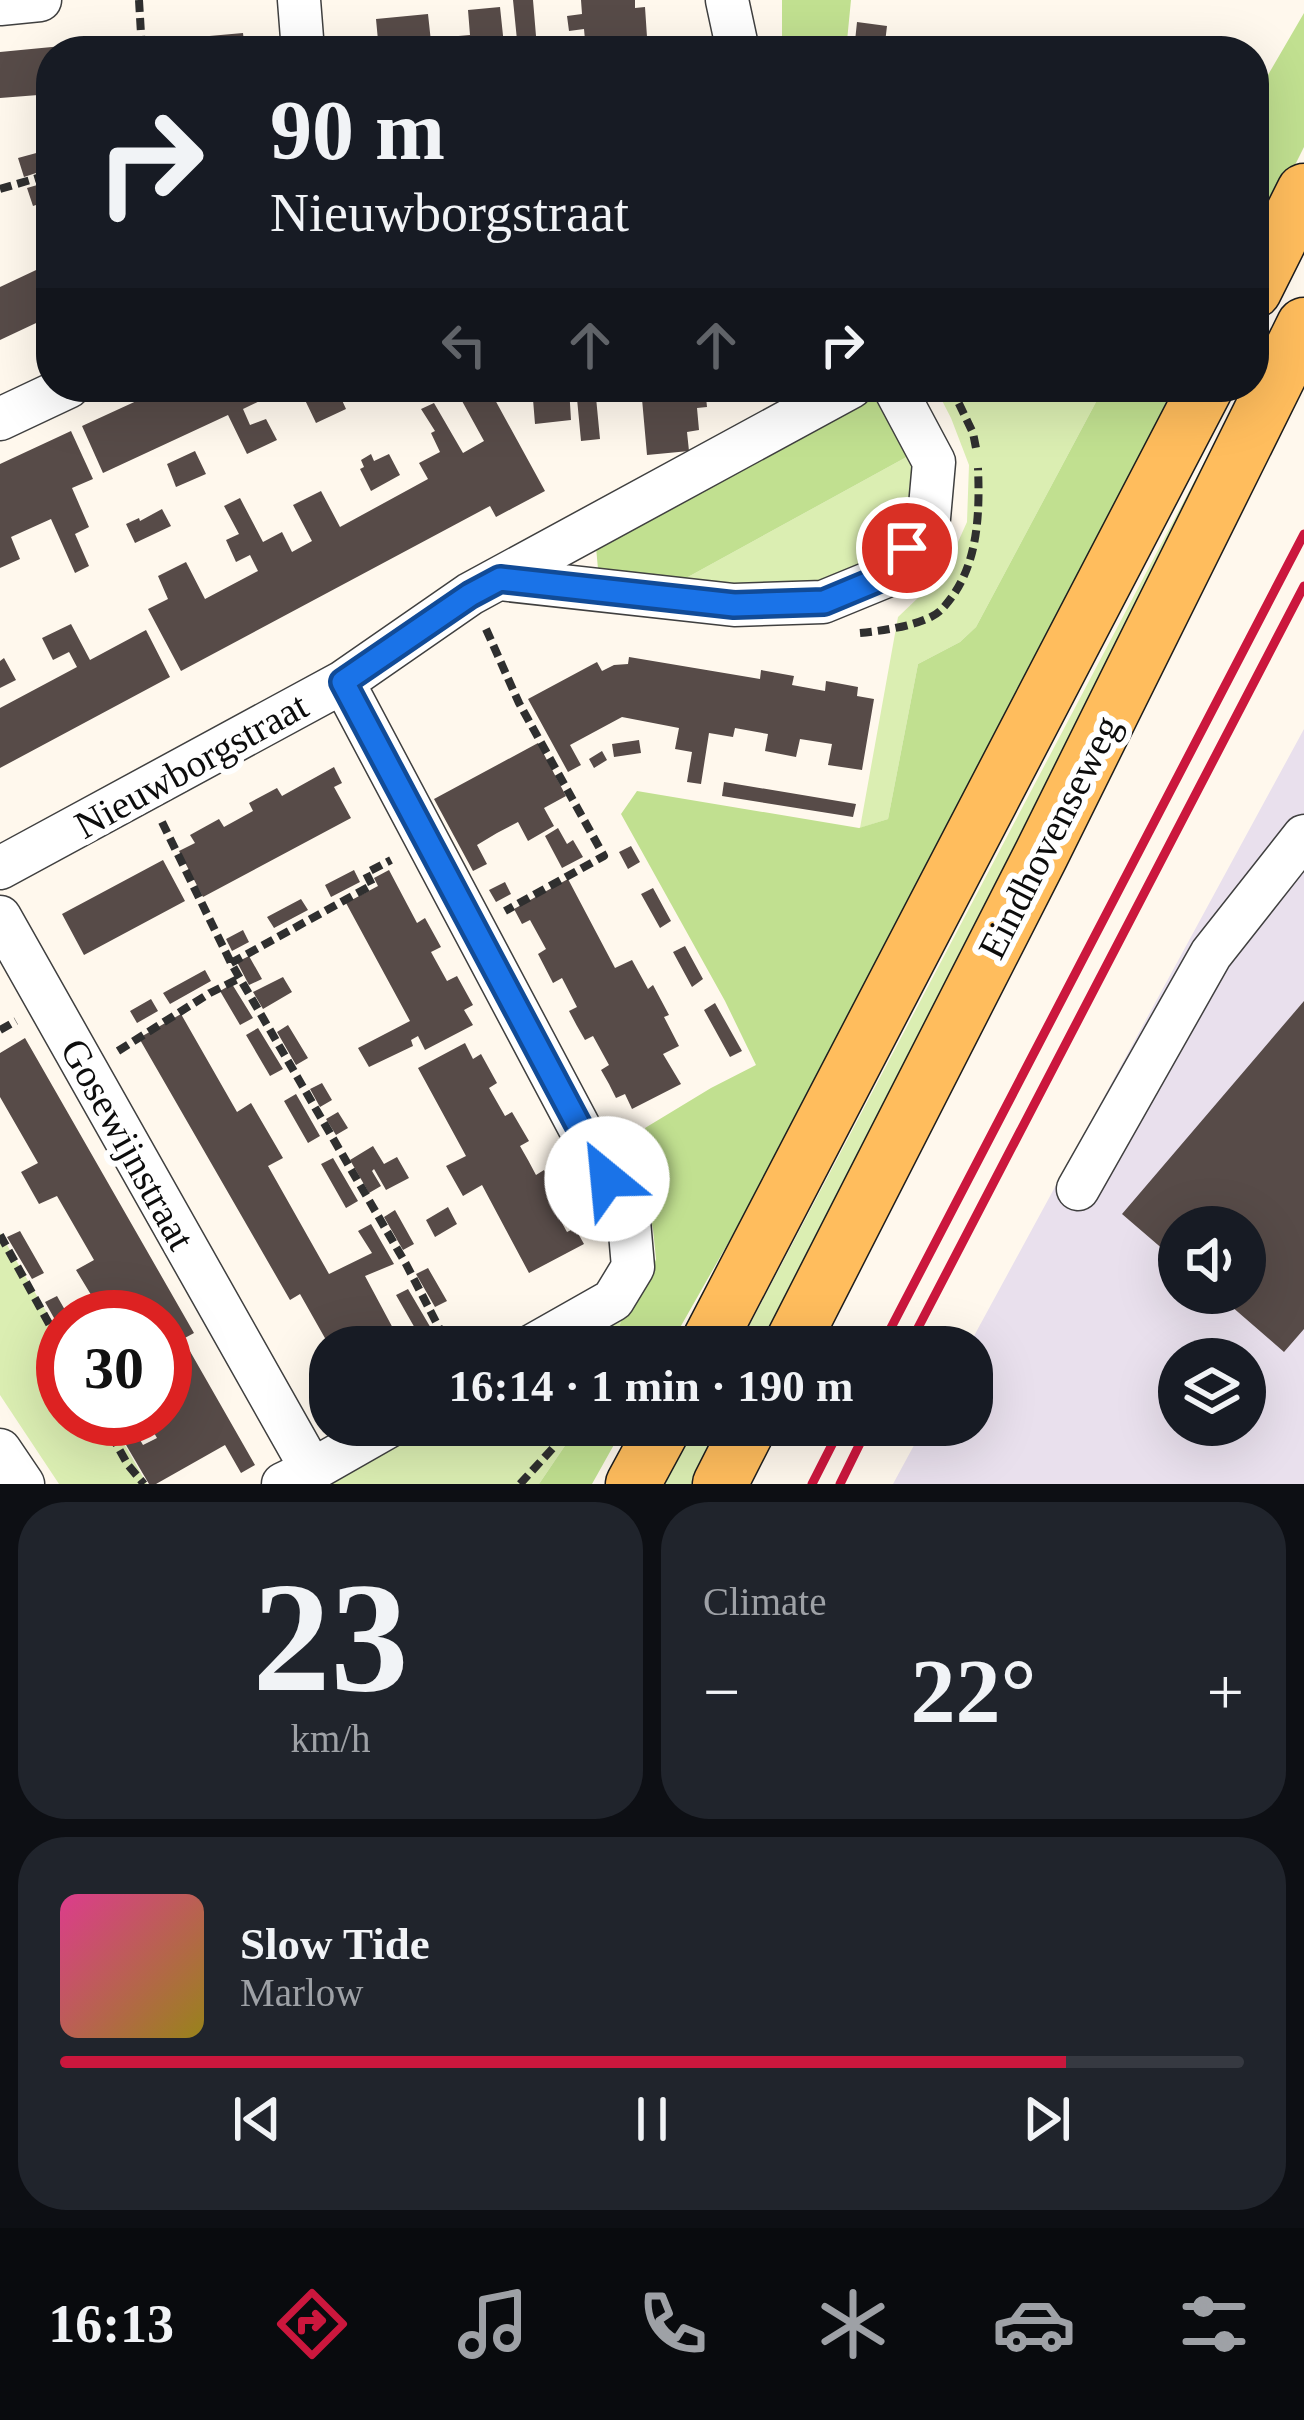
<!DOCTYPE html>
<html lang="en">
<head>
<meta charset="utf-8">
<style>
	body { margin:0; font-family:"Times New Roman",serif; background:#20242c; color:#f1f3f6; height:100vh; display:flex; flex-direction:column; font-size:45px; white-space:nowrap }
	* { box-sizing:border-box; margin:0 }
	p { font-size:39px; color:#9ea1a6 }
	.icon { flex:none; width:66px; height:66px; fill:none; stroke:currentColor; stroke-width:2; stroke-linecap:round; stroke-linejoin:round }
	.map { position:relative; height:1484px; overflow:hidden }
	.panel { display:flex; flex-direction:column; gap:18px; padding:18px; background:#0d0f14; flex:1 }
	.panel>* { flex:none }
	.top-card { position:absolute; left:36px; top:36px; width:1233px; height:366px; border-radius:48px; box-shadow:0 12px 48px #0002; background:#171b24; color:#f1f3f6; overflow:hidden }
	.fabs { position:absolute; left:1158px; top:1206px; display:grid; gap:24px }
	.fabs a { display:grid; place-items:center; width:108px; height:108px; border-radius:50%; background:#171b24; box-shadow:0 12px 48px #0002; font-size:60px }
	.speed { position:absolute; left:36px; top:1290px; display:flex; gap:24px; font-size:60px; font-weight:700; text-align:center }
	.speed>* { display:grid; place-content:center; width:156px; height:156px; border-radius:50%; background:#171b24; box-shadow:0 12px 48px #0002; line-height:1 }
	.speed .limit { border:18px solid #d22; background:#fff; color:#111 }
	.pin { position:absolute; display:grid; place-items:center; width:102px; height:102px; color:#fff; margin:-51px; border:6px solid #fff; border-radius:50%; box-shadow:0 3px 12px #0007 }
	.me { position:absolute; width:132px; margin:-66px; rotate:332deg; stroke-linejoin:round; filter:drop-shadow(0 0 9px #0008) }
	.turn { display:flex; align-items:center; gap:42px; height:252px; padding:0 36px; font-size:54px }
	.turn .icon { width:156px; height:156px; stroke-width:2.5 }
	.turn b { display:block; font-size:84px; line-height:102px }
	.lanes { display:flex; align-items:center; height:114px; padding:0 36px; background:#0003; justify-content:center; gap:60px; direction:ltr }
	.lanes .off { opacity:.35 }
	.big { font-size:90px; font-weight:700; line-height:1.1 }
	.panel .tile { flex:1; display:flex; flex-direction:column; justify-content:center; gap:18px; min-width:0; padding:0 42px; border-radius:48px; background:#20242c }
	.panel .dial { align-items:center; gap:0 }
	.dial b { font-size:156px; line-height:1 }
	.song { display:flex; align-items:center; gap:36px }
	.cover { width:144px; height:144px; border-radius:18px; background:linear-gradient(135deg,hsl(330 70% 55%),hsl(50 70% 35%)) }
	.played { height:12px; border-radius:6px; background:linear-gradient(90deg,#cb173d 85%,#363941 85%) }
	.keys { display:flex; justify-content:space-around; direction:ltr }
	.heat { display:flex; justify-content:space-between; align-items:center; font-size:66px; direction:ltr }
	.panel .tiles { flex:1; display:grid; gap:18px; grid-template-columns:1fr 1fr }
	.tile:last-child { grid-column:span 2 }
	.trip { position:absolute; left:309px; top:1326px; width:684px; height:120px; border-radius:48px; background:#171b24; box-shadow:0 12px 48px #0002; font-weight:700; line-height:120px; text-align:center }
	.tabs { display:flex; height:192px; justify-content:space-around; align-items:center; background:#090b0e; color:#9ea1a6 }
	.tabs .icon { width:84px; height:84px }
	.tabs .on { color:#cb173d }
	.tabs b { font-size:54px; color:#f1f3f6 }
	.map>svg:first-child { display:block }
	.industrial { fill:#e9e0ed; fill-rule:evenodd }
	.green { fill:#dbeeb2 }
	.forest { fill:#c1e090 }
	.building { fill:#574b48 }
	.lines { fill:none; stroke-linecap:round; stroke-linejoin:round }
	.minor-casing { stroke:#404040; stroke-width:45 }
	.major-casing { stroke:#1e1e1e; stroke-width:57 }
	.path { stroke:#2f2f2f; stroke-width:8; stroke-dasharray:12 6; stroke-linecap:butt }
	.minor { stroke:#fff; stroke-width:42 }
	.major { stroke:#ffbd5d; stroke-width:54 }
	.rail { stroke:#cb173d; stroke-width:9 }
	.route-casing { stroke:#114b97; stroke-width:30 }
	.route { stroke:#1a73e8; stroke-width:21 }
	.labels { text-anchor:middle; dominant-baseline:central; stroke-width:12; stroke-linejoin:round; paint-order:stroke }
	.street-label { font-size:39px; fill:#0d0d0d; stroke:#fff }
</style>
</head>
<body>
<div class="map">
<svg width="1304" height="1484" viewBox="0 0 1304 1484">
	<rect width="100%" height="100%" fill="#fff8ed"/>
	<path class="industrial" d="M 1304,729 L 1304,1484 L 893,1484 L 925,1425 L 972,1425 L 972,1347 L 968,1347 ZM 1179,1227 L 1245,1227 L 1245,1293 L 1179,1293 ZM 1179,1359 L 1245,1359 L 1245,1425 L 1179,1425 Z"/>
	<path class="green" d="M 935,387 L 1104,387 L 976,627 L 960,642 L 918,664 L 888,819 L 860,828 L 898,617 L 944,573 L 967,522 L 969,465 L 951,418 Z
		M 1244,387 L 1254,387 L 764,1347 L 738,1347 Z
		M 912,454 L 912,513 L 874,568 L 816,593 L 677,583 Z
		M 0,1233 L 63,1340 L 63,1419 L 110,1419 L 147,1484 L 59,1484 L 0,1395 Z
		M 622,1317 L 614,1347 L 569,1347 Z
		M 430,1425 L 579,1425 L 539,1484 L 325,1484 Z
		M 696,1425 L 725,1425 L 695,1484 L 665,1484 Z"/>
	<path class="forest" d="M 782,0 L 851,0 L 846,51 L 782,51 Z
		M 1304,13 L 1304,147 L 1254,247 L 1254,99 Z
		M 1104,387 L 1184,387 L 824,1074 L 669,1347 L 614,1347 L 622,1317 L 646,1286 L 656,1259 L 653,1229 L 645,1193 L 670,1179 L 645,1128 L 711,1088 L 756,1065 L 725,1001 L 621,814 L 637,791 L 859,828 L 888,819 L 918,664 L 960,642 L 976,627 Z
		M 878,396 L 912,454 L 677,583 L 598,569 L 596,547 Z
		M 579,1425 L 625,1425 L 592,1484 L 539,1484 Z"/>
	<path class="building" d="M 513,0 L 533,0 L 537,48 L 518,50 Z
		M 581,0 L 635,0 L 635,8 L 645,7 L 647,37 L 639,38 L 639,51 L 586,51 L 584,29 L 569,31 L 567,16 L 582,14 Z
		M 500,7 L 504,45 L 474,48 L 475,51 L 448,51 L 447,37 L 470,35 L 468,10 Z
		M 428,14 L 432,51 L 379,51 L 376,19 Z
		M 857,22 L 887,26 L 884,51 L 854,51 Z
		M 243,33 L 245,51 L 189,51 L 187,38 Z
		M 135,39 L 136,51 L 51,51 L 51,94 L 0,98 L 0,52 Z
		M 165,39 L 167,51 L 148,51 L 147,40 Z
		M 987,44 L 1025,48 L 1024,51 L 986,51 Z
		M 51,149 L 51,168 L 24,177 L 18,158 Z
		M 51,181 L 51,200 L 33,206 L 27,188 Z
		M 51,263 L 51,316 L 0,340 L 0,287 Z
		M 167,387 L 289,387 L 243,409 L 250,425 L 266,419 L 277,440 L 247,454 L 228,415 L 103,473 L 82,426 Z
		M 336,387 L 346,409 L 316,423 L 305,400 Z
		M 488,387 L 545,491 L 496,517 L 490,506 L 181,671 L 148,609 L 168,599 L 158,576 L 186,562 L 205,599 L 258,571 L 250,555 L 236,562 L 226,540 L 239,534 L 224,506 L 240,498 L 263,542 L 282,532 L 292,552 L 312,541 L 293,505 L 321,491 L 340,527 L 428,479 L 419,463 L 440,452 L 431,433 L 435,431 L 421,409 L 434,403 L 463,453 L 484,441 L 462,401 Z
		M 532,387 L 569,387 L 571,420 L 535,424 Z
		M 595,387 L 600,439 L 581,441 L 576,388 Z
		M 623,387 L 705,387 L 707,407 L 697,408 L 699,430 L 687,432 L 689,451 L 647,455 L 642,399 L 624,401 Z
		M 71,431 L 93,479 L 72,488 L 89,527 L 75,534 L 89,566 L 75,573 L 51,519 L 11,537 L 20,559 L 0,568 L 0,464 Z
		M 195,451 L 206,474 L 176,487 L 167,464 Z
		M 371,454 L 374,461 L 389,454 L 400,475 L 371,491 L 360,469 L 364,467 L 361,460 Z
		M 162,509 L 171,526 L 135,543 L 126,524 L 139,518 L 140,521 Z
		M 71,624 L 90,660 L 146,630 L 170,677 L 0,768 L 0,708 L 77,667 L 69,652 L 53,660 L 42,638 Z
		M 629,657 L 760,679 L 761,670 L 794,676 L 792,685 L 825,691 L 826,681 L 858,687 L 857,696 L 874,699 L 862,770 L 828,765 L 832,744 L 800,739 L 796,757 L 765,751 L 768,734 L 735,728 L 733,737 L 709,733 L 701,784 L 687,782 L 692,752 L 675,749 L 679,728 L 622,717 L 570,745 L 581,765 L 568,772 L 528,699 L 597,662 L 602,671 L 614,665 L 628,664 Z
		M 4,658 L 16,680 L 0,688 L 0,661 Z
		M 639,740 L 641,753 L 614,757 L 612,744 Z
		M 538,743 L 566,796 L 544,808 L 554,826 L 528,841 L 518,822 L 497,833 L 477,845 L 487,864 L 473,871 L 434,799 Z
		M 602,751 L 607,760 L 594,768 L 589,759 Z
		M 334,767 L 342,783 L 334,787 L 351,818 L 203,897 L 179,851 L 195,843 L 190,835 L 219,819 L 224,827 L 253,811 L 249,803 L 277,788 L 282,796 Z
		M 724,782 L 856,804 L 853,817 L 722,796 Z
		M 558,828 L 567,844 L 573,840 L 583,857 L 562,868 L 545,836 Z
		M 631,846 L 640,862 L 628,869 L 619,852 Z
		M 163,860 L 185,901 L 84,955 L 62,914 Z
		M 354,870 L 360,882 L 331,897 L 325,885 Z
		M 389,870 L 417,923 L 425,918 L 441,947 L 431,952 L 447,981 L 457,976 L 473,1005 L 464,1010 L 473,1025 L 425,1050 L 418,1036 L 411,1040 L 413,1046 L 369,1067 L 358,1048 L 410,1021 L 346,903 L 378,886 L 374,878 Z
		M 568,879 L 615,968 L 632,960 L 648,989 L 653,985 L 669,1015 L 664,1017 L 679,1046 L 663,1054 L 681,1084 L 632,1109 L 625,1094 L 616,1098 L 609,1084 L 601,1070 L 609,1065 L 593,1036 L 585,1040 L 577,1026 L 569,1011 L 577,1007 L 562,978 L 553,983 L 538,954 L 546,949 L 530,920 L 522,924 L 514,909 Z
		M 505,882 L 511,894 L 496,902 L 489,890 Z
		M 653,888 L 671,921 L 660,928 L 641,894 Z
		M 301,899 L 308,910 L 274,928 L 267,917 Z
		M 243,930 L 249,942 L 232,951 L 226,939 Z
		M 685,946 L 703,979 L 692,987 L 673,952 Z
		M 249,956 L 262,979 L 249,985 L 237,962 Z
		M 205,970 L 211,981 L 170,1004 L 163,993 Z
		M 283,977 L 292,992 L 263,1009 L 253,992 Z
		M 232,984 L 253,1018 L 240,1025 L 220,991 Z
		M 151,999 L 158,1011 L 137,1023 L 130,1011 Z
		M 1304,1001 L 1304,1329 L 1284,1352 L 1216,1293 L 1245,1293 L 1245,1227 L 1179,1227 L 1179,1263 L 1122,1214 Z
		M 715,1003 L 742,1051 L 730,1057 L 704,1010 Z
		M 181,1014 L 237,1112 L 251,1103 L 283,1158 L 268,1166 L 329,1274 L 372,1253 L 358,1231 L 371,1224 L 394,1264 L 365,1276 L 403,1347 L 330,1347 L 300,1294 L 290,1300 L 139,1038 Z
		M 288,1025 L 308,1058 L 296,1065 L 277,1032 Z
		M 258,1028 L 283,1069 L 270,1076 L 246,1035 Z
		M 25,1038 L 194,1333 L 183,1339 L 255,1465 L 241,1473 L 225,1445 L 156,1484 L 149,1484 L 119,1433 L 132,1426 L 143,1445 L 157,1438 L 146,1419 L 165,1419 L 165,1317 L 127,1317 L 113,1293 L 96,1303 L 76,1270 L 94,1260 L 57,1196 L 39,1204 L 21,1172 L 38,1163 L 0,1097 L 0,1053 Z
		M 465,1043 L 473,1059 L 481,1054 L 497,1083 L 489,1088 L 505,1116 L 512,1112 L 529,1141 L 520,1146 L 528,1160 L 536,1175 L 544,1170 L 560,1199 L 551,1203 L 567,1232 L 575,1228 L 584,1244 L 529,1273 L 482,1185 L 463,1196 L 446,1166 L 466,1156 L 418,1068 Z
		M 322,1083 L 332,1100 L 320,1107 L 310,1089 Z
		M 296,1094 L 320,1136 L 308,1143 L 284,1101 Z
		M 338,1112 L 348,1128 L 336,1135 L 326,1119 Z
		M 373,1146 L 384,1164 L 397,1157 L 409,1178 L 386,1190 L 374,1169 L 372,1171 L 381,1186 L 369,1193 L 350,1160 Z
		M 333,1158 L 358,1201 L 346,1208 L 321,1164 Z
		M 448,1207 L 457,1224 L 435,1237 L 426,1220 Z
		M 395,1210 L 414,1244 L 403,1250 L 384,1217 Z
		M 20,1231 L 44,1273 L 32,1279 L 7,1237 Z
		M 428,1268 L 447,1301 L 435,1307 L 416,1274 Z
		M 408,1289 L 432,1330 L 420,1337 L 396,1295 Z
		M 57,1296 L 69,1317 L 63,1317 L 63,1334 L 45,1302 Z"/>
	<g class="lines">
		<g class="minor-casing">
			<path id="minor" d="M 299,0 L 303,51
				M 727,0 L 738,51
				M 0,4 L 40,0
				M 0,419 L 68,387
				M 499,579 L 734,605 L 823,602 L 884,577 L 929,518 L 934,462 L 894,387
				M 343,682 L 629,1221 L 633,1267 L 613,1300 L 530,1347
				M 0,868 L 343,682 L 470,594 L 851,387
				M 0,917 L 312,1470 L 283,1484
				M 1078,1189 L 1211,954 L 1304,836
				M 0,1450 L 23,1484
				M 312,1470 L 391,1425"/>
		</g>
		<g class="major-casing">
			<path id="major" d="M 1254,291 L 1304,191
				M 706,1347 L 1206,387
				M 790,1347 L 1041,855 L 1304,325
				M 633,1484 L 665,1425
				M 720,1484 L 750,1425"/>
		</g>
		<path class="path" d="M 139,0 L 142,51
			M 0,189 L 51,174
			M 951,387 L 973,433 L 977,453
			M 486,629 L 519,703 L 604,856 L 505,911
			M 860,633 C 881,631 926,625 941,610 C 978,572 980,517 978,468
			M 162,822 L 231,963 L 406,1264 L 449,1347
			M 231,963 L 372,885 L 366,873 L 391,860
			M 0,1030 L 16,1021
			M 118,1051 L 210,993 L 240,978
			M 0,1235 L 63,1349
			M 102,1419 L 128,1465 L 144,1484
			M 520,1484 L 553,1448 L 560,1425"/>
		<use href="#minor" class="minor"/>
		<use href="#major" class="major"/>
		<path class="rail" d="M 881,1347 L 1304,534
			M 908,1347 L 1304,586
			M 812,1484 L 842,1425
			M 840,1484 L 869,1425"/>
	</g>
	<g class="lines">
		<g class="route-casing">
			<path id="route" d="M 607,1179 L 343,682 L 470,595 L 500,579 L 734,605 L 824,602 L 884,577 L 907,548"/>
		</g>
		<use href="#route" class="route"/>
	</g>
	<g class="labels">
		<g class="street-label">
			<text transform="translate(191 765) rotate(-29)">Nieuwborgstraat</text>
			<text transform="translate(1049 837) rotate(-63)">Eindhovenseweg</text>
			<text transform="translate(128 1144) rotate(61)">Gosewijnstraat</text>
		</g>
	</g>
</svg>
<div class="fabs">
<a><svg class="icon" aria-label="sound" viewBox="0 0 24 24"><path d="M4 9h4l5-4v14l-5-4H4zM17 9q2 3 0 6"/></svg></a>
<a><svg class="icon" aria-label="layers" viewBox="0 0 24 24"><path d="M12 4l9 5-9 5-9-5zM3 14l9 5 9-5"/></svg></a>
</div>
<div class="speed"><div class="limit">30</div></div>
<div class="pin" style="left:907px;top:548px;background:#d93025"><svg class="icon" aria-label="arrive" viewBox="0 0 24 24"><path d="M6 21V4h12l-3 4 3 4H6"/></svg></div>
<svg class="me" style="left:607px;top:1179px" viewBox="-20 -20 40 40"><circle r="19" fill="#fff"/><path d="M0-13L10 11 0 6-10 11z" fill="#1a73e8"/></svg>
<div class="trip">16:14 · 1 min · 190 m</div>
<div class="top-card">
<div class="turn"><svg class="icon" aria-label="right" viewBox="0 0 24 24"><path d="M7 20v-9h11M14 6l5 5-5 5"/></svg><div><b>90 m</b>Nieuwborgstraat</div></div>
<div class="lanes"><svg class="icon off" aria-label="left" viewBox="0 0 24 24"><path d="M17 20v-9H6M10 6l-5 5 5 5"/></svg><svg class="icon off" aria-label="ahead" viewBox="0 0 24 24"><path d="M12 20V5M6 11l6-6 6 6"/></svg><svg class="icon off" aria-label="ahead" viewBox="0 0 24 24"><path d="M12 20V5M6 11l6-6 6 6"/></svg><svg class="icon" aria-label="right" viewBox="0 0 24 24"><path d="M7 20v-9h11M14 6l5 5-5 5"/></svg></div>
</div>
</div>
<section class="panel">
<div class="tiles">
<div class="tile dial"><b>23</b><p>km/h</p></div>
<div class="tile"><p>Climate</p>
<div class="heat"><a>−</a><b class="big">22°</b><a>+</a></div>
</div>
<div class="tile">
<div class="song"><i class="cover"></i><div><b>Slow Tide</b><p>Marlow</p></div></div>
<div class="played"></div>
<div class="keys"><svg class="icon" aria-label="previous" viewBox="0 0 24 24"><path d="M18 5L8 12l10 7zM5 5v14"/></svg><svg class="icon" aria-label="pause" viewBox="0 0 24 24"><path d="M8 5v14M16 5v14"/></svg><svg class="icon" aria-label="next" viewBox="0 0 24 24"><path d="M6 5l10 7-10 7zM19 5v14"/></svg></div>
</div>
</div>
</section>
<nav class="tabs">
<b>16:13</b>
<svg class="icon on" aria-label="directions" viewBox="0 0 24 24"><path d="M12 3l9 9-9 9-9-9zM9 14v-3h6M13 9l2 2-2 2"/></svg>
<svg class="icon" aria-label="music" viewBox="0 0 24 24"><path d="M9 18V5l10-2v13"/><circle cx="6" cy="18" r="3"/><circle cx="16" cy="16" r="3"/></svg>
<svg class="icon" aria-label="phone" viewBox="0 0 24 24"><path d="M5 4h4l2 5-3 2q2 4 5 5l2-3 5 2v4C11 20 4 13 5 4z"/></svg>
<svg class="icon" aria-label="climate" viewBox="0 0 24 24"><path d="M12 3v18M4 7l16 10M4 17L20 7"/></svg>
<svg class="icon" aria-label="car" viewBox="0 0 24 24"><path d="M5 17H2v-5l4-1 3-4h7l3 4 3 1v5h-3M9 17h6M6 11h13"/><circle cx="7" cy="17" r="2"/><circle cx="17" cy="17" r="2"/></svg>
<svg class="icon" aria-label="filters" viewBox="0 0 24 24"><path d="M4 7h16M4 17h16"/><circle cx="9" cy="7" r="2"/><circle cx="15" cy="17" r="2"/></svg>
</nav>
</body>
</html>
